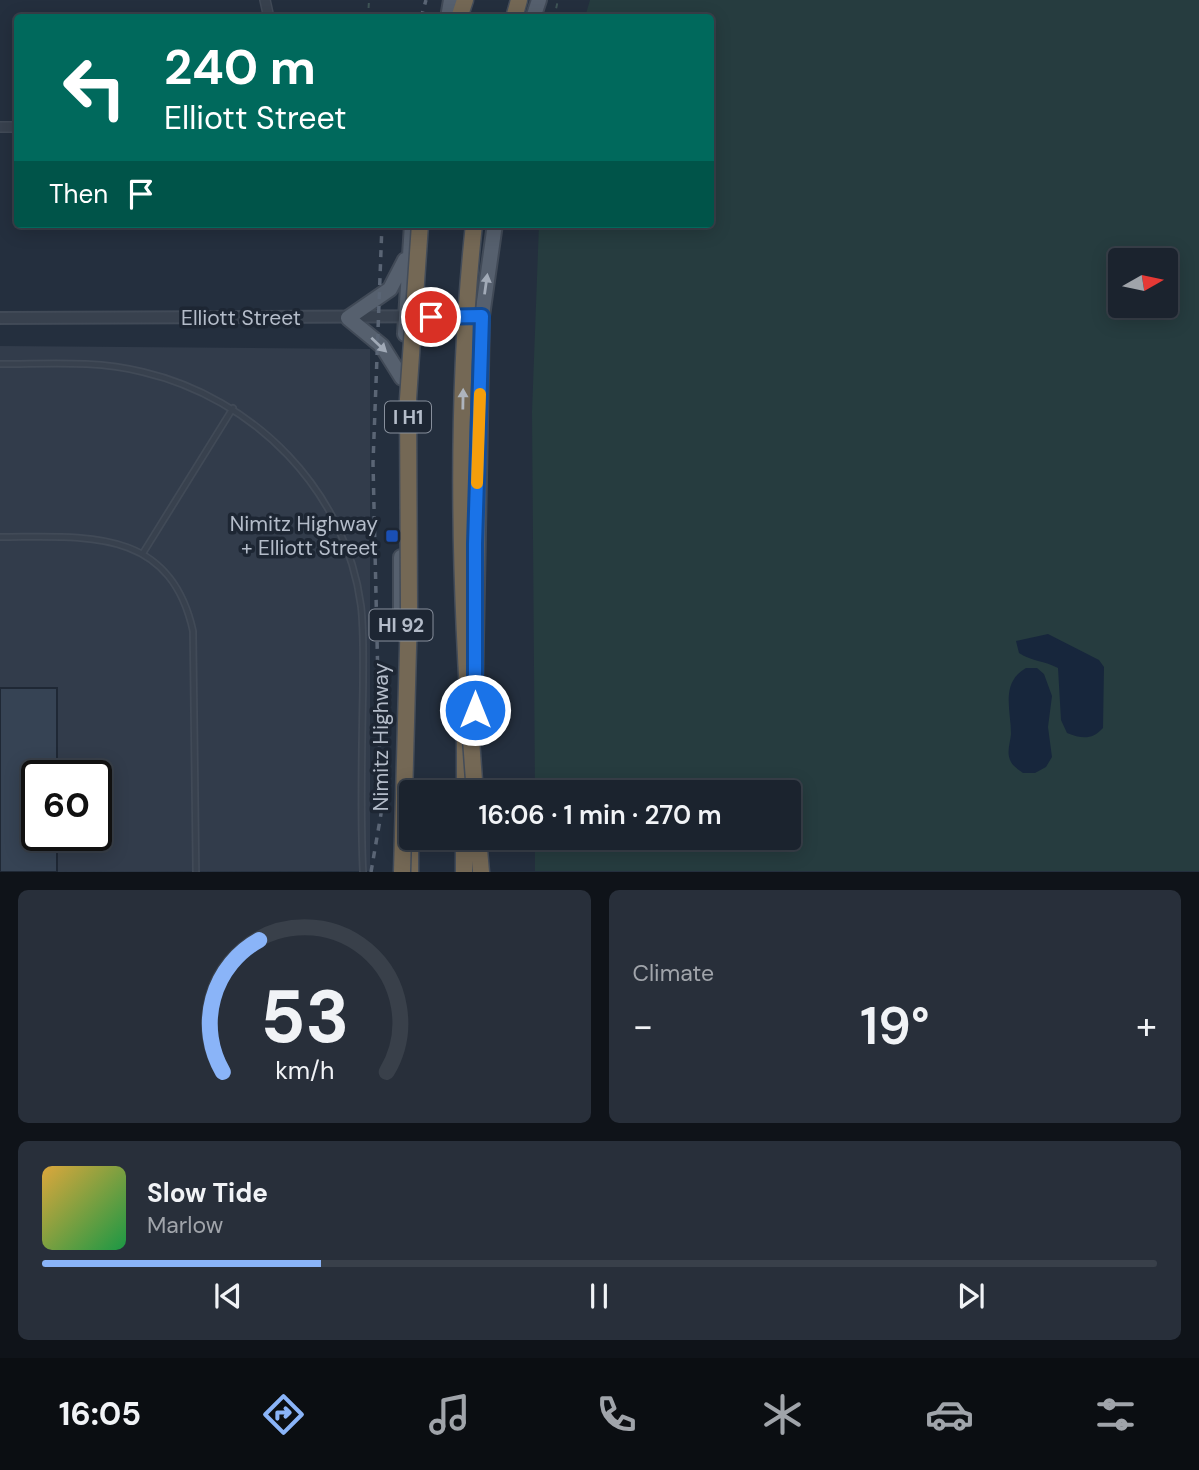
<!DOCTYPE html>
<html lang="en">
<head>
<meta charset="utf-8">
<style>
	body { margin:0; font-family:"DM Sans",sans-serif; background:#282f3a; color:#f1f3f6; height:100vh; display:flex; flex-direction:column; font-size:26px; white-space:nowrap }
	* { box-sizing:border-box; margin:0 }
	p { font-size:23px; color:#a0a4aa }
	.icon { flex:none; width:38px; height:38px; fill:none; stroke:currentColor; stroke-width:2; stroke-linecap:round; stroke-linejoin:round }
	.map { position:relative; height:872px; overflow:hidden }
	.details { display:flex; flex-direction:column; gap:18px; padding:18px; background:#0f1319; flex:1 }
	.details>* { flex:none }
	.hud { position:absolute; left:14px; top:14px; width:700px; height:214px; border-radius:7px; box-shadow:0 4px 18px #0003,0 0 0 2px #39404a; background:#00695c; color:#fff; overflow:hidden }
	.needle { width:46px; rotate:81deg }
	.controls { position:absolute; left:1108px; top:248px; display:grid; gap:14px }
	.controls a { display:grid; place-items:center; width:70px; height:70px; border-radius:7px; background:#1b232e; box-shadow:0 4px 18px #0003,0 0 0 2px #39404a; font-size:35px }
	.speed { position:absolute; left:21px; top:760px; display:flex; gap:14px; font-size:35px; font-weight:700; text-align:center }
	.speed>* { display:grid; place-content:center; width:91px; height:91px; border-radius:50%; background:#1b232e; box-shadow:0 4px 18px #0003,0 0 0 2px #39404a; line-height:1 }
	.speed .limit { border:4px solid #111; border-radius:10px; background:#fff; color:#111 }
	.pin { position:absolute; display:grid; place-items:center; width:60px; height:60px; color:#fff; margin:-30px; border:4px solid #fff; border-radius:50%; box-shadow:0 2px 7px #0007 }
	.me { position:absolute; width:77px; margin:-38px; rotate:0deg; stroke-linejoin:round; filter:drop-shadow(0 0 5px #0008) }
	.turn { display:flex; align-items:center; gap:24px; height:147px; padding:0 35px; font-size:32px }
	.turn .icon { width:91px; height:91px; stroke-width:2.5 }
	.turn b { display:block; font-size:49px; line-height:60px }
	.then { display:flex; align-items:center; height:66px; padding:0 35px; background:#0003; gap:14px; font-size:26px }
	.big { font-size:52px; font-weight:600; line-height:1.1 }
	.details .tile { flex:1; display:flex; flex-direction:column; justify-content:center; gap:10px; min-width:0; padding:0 24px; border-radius:10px; background:#282f3a }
	.details .dial { align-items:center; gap:0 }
	.dial svg { height:182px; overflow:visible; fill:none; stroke:#39404a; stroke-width:7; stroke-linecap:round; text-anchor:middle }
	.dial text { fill:#f1f3f6; stroke:none }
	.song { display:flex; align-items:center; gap:21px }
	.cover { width:84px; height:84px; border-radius:10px; background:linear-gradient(135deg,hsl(40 70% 55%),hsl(140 70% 35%)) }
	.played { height:7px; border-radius:4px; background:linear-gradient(90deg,#8ab4f8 25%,#39404a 25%) }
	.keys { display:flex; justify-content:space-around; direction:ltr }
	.heat { display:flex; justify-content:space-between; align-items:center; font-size:38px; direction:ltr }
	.details .tiles { flex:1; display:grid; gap:18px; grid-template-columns:1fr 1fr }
	.tile:last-child { grid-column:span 2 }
	.trip { position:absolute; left:399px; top:780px; width:402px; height:70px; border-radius:7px; background:#1b232e; box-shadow:0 4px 18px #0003,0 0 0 2px #39404a; font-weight:600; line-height:70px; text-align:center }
	.tab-bar { display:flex; height:112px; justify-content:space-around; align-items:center; background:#0b0e12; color:#a0a4aa }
	.tab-bar .icon { width:49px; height:49px }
	.tab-bar .active { color:#8ab4f8 }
	.tab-bar b { font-size:32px; color:#f1f3f6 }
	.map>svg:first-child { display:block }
	.airport { fill:#323c4b; fill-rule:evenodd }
	.green { fill:#263c3f; fill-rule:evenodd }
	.water { fill:#17263c }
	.building { fill:#364354; stroke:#1f2835; stroke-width:2 }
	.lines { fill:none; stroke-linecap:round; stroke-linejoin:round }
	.service-casing { stroke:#414a57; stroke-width:8 }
	.minor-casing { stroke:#414a57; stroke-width:12 }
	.tertiary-casing { stroke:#414a57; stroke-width:14 }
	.primary-casing { stroke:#414a57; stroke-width:18 }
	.motorway-casing { stroke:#434c59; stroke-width:19 }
	.path { stroke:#3f5557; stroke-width:2; stroke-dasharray:5 5; stroke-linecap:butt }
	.service { stroke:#38414e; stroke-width:4.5 }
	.minor { stroke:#38414e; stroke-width:9 }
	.tertiary { stroke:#38414e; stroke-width:10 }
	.primary { stroke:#56606e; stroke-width:14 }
	.motorway { stroke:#746855; stroke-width:16 }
	.rail { stroke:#5a6575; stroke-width:3.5; stroke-dasharray:7 7; stroke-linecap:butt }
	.motorway-bridge-casing { stroke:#434c59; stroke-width:19; stroke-linecap:butt }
	.motorway-bridge { stroke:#746855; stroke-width:16 }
	.oneway { fill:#a1aab7 }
	.oneway2 { fill:#aeb4bd }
	.route-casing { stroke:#114b97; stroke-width:18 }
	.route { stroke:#1a73e8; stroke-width:12 }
	.slow { stroke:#f59e0b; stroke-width:12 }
	.transit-dot { fill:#1a4fb4; stroke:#1d2633; stroke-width:2.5 }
	.labels { text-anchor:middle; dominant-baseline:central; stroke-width:7; stroke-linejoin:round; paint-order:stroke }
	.shield { fill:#1d2633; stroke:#878f9c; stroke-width:2 }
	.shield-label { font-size:19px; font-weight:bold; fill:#b4bcc9 }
	.street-label { font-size:21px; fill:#b4bcc9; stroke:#1d2633 }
	.poi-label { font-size:21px; fill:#b4bcc9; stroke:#1d2633; text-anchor:end }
</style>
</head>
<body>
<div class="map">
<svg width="1199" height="872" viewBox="0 0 1199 872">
	<rect width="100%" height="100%" fill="#242f3e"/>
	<path class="airport" d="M 0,346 L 370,349 L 370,871 L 0,872 ZM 37,775 L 96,775 L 96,835 L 37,835 Z"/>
	<path class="green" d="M 590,0 L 1199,0 L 1199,871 L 535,871 L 535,838 L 789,838 L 789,793 L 535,793 L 532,412 L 539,224 L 710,224 L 710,18 L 585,17 ZM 1120,261 L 1166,261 L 1166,306 L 1120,306 Z"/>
	<path class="water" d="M 1048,634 L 1099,660 L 1104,667 L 1103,728 C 1092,740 1082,739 1067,733 L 1061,720 L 1058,668 C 1045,661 1031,661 1019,653 L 1016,641 Z
		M 1026,668 L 1037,668 L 1044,674 L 1052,696 L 1048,727 L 1052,757 L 1046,767 L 1035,773 L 1023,773 C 1019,770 1013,766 1011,762 C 1006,753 1010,744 1011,734 C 1011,710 1000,683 1026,668 Z"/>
	<path class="building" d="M 0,688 L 57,688 L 57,775 L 37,775 L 37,835 L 57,835 L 57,872 L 0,872 Z"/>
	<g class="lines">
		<g class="service-casing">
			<path id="service" d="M 0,364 C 48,364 96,360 143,372 C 254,398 346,490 361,606 C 364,632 363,659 363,685 C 362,747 360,810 363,872
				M 0,537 C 84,537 170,526 193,631 L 196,872
				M 143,553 L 233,408"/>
		</g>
		<g class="minor-casing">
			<path id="minor" d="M 265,0 L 269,18
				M 0,127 L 18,127"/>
		</g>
		<g class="tertiary-casing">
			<path id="tertiary" d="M 0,318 L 473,316"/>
		</g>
		<g class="primary-casing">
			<path id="primary" d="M 448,18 L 451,0
				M 533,18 L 539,0
				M 405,334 L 412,224
				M 402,378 L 382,346 L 348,318 L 390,289 L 405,260
				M 401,557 L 401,632
				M 475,693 L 482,316 L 495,224"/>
		</g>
		<g class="motorway-casing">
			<path id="motorway" d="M 459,18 L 465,0
				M 514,18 L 519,0
				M 465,793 L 465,739
				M 478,838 L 481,872
				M 410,841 L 410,872
				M 464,872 L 464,838"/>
		</g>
		<path class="path" d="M 368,18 L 369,0
			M 554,18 L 558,0"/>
		<use href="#service" class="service"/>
		<use href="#minor" class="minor"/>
		<use href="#tertiary" class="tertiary"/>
		<use href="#primary" class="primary"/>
		<use href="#motorway" class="motorway"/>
		<path class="rail" d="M 421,18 L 426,0
			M 371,872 L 381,814 L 373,463 L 382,224"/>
		<g class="motorway-bridge-casing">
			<path id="motorway-bridge" d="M 474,224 C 454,412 460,604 475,793
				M 402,872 L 409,611 L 408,399 L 420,224"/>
		</g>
		<use href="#motorway-bridge" class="motorway-bridge"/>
	</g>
	<defs><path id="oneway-solid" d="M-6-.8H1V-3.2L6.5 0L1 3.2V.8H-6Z" transform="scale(1.75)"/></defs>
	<g class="oneway">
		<use href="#oneway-solid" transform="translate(486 284) rotate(-82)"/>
		<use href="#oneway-solid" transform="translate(379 345) rotate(43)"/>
	</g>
	<use class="oneway2" href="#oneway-solid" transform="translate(463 399) rotate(-89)"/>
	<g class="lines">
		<g class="route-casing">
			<path id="route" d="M 431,317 L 482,316 L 475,544 L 475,710"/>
		</g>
		<use href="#route" class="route"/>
		<path class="slow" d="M 477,483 L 480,394"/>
	</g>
	<rect class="transit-dot" x="385" y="529" width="14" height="14" rx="3.5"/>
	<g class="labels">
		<g class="shield">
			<rect x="385" y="401.5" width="46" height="31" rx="5"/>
			<rect x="369.5" y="609.5" width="63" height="31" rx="5"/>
		</g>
		<g class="shield-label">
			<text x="408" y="417">I H1</text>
			<text x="401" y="625">HI 92</text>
		</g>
		<g class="street-label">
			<text x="241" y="318">Elliott Street</text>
			<text transform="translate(381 737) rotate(-90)">Nimitz Highway</text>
		</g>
		<g class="poi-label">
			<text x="378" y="524">Nimitz Highway<tspan x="378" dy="24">+ Elliott Street</tspan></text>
		</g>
	</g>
</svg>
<div class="controls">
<a><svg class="needle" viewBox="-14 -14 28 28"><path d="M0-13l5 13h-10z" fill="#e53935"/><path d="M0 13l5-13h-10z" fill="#a0a4aa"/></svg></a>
</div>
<div class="speed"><div class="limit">60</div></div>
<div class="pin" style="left:431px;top:317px;background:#d93025"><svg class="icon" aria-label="arrive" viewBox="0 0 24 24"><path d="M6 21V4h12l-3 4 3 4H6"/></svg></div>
<svg class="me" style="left:475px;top:710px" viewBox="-20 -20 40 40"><circle r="17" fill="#1a73e8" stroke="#fff" stroke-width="3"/><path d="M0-11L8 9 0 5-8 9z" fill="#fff"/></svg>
<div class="trip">16:06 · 1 min · 270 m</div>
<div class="hud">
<div class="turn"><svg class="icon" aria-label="left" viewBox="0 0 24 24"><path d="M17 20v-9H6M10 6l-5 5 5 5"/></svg><div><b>240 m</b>Elliott Street</div></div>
<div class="then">Then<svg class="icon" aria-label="arrive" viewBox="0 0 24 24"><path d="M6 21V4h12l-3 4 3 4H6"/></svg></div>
</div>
</div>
<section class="details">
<div class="tiles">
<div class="tile dial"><svg viewBox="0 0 100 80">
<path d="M14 69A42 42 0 1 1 86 69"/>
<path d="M14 69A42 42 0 0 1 30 11" stroke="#8ab4f8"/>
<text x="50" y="56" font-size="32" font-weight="700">53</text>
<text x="50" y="72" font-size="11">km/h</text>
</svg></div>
<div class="tile"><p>Climate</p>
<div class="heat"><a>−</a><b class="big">19°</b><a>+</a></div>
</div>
<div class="tile">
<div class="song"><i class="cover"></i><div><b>Slow Tide</b><p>Marlow</p></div></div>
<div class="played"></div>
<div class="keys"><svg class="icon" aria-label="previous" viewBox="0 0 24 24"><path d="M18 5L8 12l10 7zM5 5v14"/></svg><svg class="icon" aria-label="pause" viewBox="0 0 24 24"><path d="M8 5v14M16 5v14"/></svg><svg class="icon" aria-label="next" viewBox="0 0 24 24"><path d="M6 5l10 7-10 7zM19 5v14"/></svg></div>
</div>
</div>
</section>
<nav class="tab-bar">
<b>16:05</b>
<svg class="icon active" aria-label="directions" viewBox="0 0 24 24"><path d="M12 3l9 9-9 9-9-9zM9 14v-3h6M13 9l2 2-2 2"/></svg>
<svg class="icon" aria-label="music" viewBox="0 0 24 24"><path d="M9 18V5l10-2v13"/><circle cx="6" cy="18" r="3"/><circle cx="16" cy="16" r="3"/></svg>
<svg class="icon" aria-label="phone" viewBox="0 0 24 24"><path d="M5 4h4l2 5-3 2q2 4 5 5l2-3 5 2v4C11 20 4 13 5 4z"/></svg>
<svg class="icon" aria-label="climate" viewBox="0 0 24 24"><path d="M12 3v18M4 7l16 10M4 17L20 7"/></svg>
<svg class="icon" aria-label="car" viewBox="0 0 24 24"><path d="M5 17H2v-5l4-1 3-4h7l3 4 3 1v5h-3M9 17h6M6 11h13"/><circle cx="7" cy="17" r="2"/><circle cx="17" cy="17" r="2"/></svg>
<svg class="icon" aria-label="filters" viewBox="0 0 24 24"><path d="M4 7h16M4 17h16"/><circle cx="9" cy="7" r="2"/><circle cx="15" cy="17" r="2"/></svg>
</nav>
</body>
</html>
